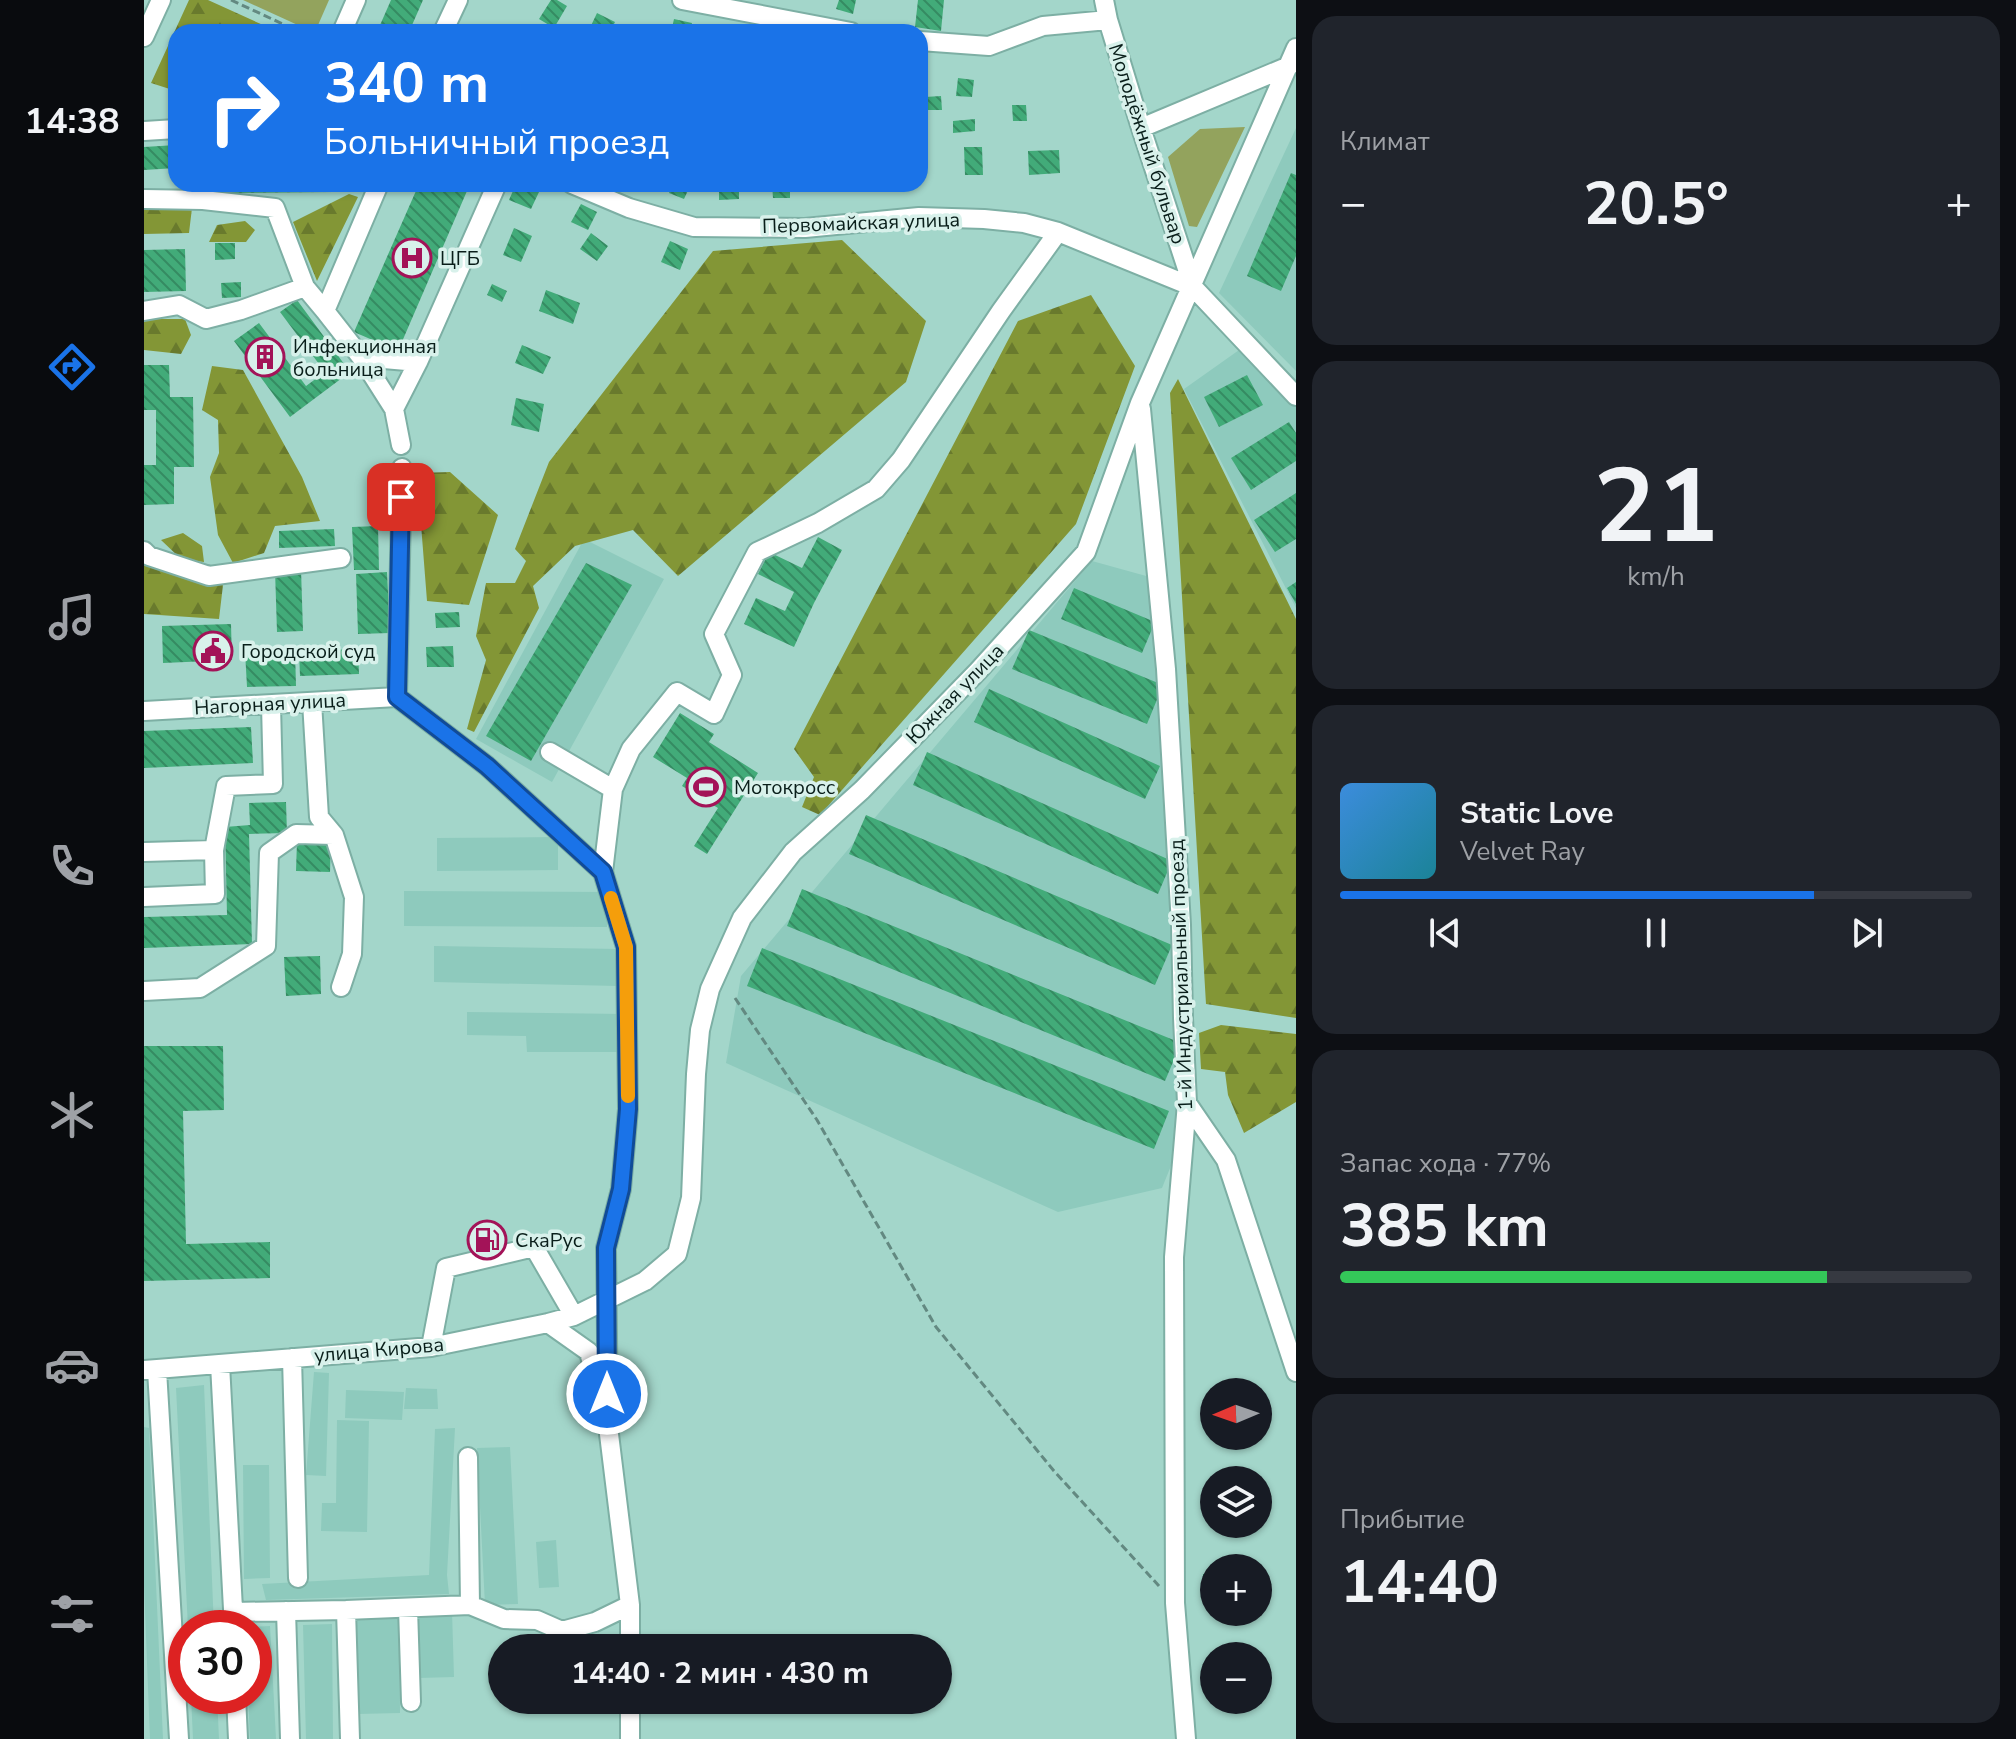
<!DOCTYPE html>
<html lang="ru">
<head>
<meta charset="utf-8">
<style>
	body { margin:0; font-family:"Nunito Sans",sans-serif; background:#20242c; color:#f1f3f6; height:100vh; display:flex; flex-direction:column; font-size:30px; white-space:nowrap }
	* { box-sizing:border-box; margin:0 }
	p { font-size:26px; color:#9ea1a6 }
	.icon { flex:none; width:44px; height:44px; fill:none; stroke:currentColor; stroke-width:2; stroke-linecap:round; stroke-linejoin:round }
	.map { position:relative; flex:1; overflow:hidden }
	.details { display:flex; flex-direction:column; gap:16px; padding:16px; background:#0d0f14; width:720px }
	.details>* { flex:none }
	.banner { position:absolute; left:24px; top:24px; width:760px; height:168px; border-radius:24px; box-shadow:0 2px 6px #0004; background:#1a73e8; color:#fff; overflow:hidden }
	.needle { width:52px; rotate:268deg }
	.fabs { position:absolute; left:1056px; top:1378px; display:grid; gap:16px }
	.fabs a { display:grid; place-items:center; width:72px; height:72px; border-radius:50%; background:#171b24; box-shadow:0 2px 6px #0004; font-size:40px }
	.speed { position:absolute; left:24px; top:1610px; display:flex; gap:16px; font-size:40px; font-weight:700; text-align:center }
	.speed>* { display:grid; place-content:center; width:104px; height:104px; border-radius:50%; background:#171b24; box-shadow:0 2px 6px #0004; line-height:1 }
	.speed .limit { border:12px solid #d22; background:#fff; color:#111 }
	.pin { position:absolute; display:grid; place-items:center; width:68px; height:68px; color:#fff; margin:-34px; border-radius:16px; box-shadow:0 4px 12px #0006 }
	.me { position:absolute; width:88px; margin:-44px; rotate:0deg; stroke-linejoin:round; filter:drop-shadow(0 0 6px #0008) }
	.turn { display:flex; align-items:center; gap:28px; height:168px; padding:0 24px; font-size:36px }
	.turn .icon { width:104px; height:104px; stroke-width:2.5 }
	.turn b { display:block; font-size:56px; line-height:68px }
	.big { font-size:60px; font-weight:700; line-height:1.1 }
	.details .card { flex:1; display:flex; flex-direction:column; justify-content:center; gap:12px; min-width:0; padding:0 28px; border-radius:24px; background:#20242c }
	.details .dial { align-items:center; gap:0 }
	.dial b { font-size:104px; line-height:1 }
	.song { display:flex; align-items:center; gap:24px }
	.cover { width:96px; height:96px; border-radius:12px; background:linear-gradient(135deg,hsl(210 70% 55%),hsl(190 70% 35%)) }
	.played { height:8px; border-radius:4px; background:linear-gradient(90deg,#1a73e8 75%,#363941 75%) }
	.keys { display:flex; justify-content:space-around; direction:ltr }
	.heat { display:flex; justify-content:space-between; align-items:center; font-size:44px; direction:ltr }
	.charge { height:12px; border-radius:6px; background:linear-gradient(90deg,#34c759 77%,#363941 0) }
	.trip { position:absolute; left:344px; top:1634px; width:464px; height:80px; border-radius:40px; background:#171b24; box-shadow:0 2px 6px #0004; font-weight:700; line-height:80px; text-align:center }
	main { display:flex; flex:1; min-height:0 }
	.menu { display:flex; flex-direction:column; width:144px; justify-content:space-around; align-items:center; background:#090b0e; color:#9ea1a6 }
	.menu .icon { width:56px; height:56px }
	.menu .current { color:#1a73e8 }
	.menu b { font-size:36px; color:#f1f3f6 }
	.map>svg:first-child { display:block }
	.built { fill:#8ecabd }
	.green { fill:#93a35d }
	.forest { fill:url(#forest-firs) }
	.building { fill:url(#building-back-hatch) }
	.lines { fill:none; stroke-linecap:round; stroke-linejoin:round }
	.minor-casing { stroke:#7dafa4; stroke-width:22 }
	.path { stroke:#638981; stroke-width:3; stroke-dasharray:8 4; stroke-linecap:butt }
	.minor { stroke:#fff; stroke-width:18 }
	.route-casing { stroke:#114b97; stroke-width:20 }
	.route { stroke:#1a73e8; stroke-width:14 }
	.slow { stroke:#f59e0b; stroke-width:14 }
	.labels { text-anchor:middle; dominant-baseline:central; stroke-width:7; stroke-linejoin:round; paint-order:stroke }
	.street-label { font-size:20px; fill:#091e1a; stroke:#d8f1eb }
	.poi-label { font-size:20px; fill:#091e1a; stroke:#d8f1eb; text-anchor:start }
</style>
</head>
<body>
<main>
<nav class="menu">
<b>14:38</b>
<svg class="icon current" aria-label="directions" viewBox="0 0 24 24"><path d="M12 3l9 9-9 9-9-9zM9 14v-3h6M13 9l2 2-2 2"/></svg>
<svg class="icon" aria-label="music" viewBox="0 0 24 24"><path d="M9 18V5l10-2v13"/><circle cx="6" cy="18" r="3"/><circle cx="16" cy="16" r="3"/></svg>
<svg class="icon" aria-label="phone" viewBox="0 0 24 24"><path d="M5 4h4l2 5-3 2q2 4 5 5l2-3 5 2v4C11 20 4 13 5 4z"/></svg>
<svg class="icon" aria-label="climate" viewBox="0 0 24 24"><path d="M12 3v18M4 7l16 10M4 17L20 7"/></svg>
<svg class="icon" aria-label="car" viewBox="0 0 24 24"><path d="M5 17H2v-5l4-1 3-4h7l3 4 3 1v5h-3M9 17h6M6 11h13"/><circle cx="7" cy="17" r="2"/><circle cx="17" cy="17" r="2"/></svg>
<svg class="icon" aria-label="filters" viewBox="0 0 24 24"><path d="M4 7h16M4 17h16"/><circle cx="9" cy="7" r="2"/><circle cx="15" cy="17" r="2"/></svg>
</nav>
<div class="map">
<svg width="1152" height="1739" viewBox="0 0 1152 1739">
	<defs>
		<pattern id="forest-firs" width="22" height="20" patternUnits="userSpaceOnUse" patternTransform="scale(2)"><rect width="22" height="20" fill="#839636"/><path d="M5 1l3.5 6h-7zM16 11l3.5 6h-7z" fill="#697a2d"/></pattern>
		<pattern id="building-back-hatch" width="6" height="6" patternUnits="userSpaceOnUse" patternTransform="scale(2)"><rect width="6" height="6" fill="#42ab79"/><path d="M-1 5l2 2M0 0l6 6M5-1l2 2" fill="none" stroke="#358b62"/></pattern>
	</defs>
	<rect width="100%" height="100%" fill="#a3d6ca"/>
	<path class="built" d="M 1152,128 L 1152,371 L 1075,293 Z
		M 1105,343 L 1152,397 L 1152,608 L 1040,389 Z
		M 440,539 L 520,579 L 408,782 L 332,739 Z
		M 948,561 L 1013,579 L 1047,1116 L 1018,1188 L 914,1212 L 582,1063 L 597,976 Z
		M 414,837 L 414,870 L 293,871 L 293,838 Z
		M 260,891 L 463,892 L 463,927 L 260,926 Z
		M 290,946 L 475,949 L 474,986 L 290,982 Z
		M 323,1012 L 480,1014 L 480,1052 L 383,1052 L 382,1036 L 323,1035 Z
		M 170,1372 L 185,1373 L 182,1476 L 162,1475 Z
		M 60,1385 L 70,1628 L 44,1628 L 32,1388 Z
		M 262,1388 L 293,1389 L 294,1409 L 260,1409 Z
		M 202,1390 L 260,1392 L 258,1420 L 201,1418 Z
		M 193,1420 L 225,1421 L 223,1532 L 177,1531 L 178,1503 L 192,1503 Z
		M 0,1427 L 5,1428 L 19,1739 L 6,1739 L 0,1585 Z
		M 311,1428 L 303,1575 L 305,1594 L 122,1600 L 118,1584 L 285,1575 L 291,1429 Z
		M 366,1447 L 374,1604 L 341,1605 L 333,1448 Z
		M 99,1465 L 125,1465 L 126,1578 L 100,1579 Z
		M 412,1540 L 415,1587 L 395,1588 L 392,1542 Z
		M 308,1611 L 310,1677 L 275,1678 L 272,1613 Z
		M 255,1617 L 256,1713 L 214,1714 L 213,1618 Z
		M 188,1624 L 189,1739 L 162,1739 L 159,1625 Z
		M 126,1626 L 132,1739 L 106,1739 L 104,1696 L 110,1696 L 110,1628 L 102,1627 Z
		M 47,1696 L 73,1696 L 75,1739 L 49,1739 Z"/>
	<path class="green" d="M 99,0 L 185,0 L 171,32 L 169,32 Z
		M 1101,127 L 1053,227 L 1045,226 L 1024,157 L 1056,129 Z"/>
	<path class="forest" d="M 45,0 L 64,0 L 119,25 L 115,32 L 32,32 L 32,91 L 7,83 Z
		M 205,194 L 214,197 L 173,281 L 149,222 Z
		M 0,206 L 48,208 L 45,233 L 0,234 Z
		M 101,221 L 111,230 L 102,242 L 65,242 L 73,225 Z
		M 698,240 L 782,321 L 762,382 L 534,576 L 489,530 L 431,546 L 389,586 L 395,608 L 330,732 L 323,729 L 342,660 L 332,636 L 342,583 L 371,583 L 382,561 L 371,549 L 405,462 L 569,251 Z
		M 947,295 L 991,366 L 932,524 L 676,815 L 658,807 L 670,777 L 650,749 L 874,321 Z
		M 0,319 L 41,319 L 47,335 L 37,354 L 0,350 Z
		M 68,366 L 99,370 L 158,477 L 176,521 L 131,526 L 120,553 L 89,563 L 74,535 L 66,477 L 75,453 L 74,420 L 58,410 Z
		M 1034,379 L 1152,619 L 1152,1018 L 1062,1004 L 1026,393 Z
		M 306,472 L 354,515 L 325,605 L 283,601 L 273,473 Z
		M 39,533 L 58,546 L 60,562 L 37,559 L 17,540 Z
		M 0,562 L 79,585 L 75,619 L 0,614 Z
		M 1077,1025 L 1152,1034 L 1152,1102 L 1100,1133 L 1084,1095 L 1081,1072 L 1057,1069 L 1055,1033 Z"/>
	<path class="building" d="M 247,0 L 279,0 L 265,32 L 233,32 Z
		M 407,0 L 413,0 L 423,6 L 410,28 L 395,19 Z
		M 695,0 L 712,0 L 709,14 L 692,9 Z
		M 774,0 L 800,0 L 797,31 L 771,27 Z
		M 453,13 L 471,22 L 466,32 L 444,32 Z
		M 530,19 L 548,23 L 546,32 L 527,32 Z
		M 776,71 L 781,72 L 778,93 L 776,93 Z
		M 814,78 L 830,80 L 828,97 L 812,96 Z
		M 797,96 L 798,110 L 782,110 L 781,97 Z
		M 868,105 L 882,105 L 883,121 L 869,121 Z
		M 831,119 L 831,131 L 809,133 L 809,121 Z
		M 32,145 L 32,168 L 0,170 L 0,147 Z
		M 820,147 L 838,147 L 839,175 L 821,175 Z
		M 915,150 L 916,173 L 885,175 L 884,151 Z
		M 1147,173 L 1152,175 L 1152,256 L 1137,291 L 1103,276 Z
		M 70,184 L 194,184 L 190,192 L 71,193 Z
		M 275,184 L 326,184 L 254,351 L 210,332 Z
		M 372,184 L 395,192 L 387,209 L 365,200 Z
		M 494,184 L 515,184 L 512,192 Z
		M 529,184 L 547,184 L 540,199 L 525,193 Z
		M 575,184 L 595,184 L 595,199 L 575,200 Z
		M 628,184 L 646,184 L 646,198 L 629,198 Z
		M 437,204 L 453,212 L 444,230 L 427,222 Z
		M 370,228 L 388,236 L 377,262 L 359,255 Z
		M 447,233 L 464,246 L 453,261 L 436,249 Z
		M 526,241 L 544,249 L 536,270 L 517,262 Z
		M 71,243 L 91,243 L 91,259 L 71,260 Z
		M 41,249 L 42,291 L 0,292 L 0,250 Z
		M 97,282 L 97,297 L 78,298 L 77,283 Z
		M 348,284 L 363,291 L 358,302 L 343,295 Z
		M 402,290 L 436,303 L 429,324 L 395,311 Z
		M 153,300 L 206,372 L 146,417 L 90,341 L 115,323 L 162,386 L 181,372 L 136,312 Z
		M 378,345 L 407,357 L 399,374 L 371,363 Z
		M 0,365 L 25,365 L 26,397 L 49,397 L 50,467 L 30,467 L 30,504 L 0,505 L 0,465 L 12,465 L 12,410 L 0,410 Z
		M 1103,375 L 1119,405 L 1075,427 L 1060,397 Z
		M 372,398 L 400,404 L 395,432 L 367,425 Z
		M 1145,422 L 1152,433 L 1152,461 L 1107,490 L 1087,458 Z
		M 1152,493 L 1152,539 L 1131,552 L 1110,520 Z
		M 234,526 L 235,570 L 210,570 L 208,527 Z
		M 190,529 L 191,546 L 135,548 L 135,531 Z
		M 674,537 L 698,550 L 670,603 L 650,647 L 600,624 L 612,598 L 641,611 L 650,592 L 614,574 L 625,552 L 658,568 Z
		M 442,563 L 488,585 L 387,761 L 342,736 Z
		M 157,569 L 159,631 L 133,632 L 131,570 Z
		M 243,572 L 246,633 L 214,634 L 212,574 Z
		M 1152,582 L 1152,604 L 1143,588 Z
		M 930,588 L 1011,622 L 998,653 L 917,619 Z
		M 315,612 L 316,627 L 292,628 L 291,613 Z
		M 87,624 L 88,660 L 19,663 L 18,626 Z
		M 885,630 L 1019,685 L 1003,724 L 868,669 Z
		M 309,646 L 310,667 L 283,667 L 282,647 Z
		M 214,649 L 215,674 L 156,676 L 155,651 Z
		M 101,651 L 151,651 L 152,686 L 103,687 Z
		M 845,689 L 1016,766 L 1001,799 L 830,722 Z
		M 536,713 L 570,734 L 565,742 L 614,773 L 563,854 L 550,846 L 574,808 L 538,786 L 543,778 L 509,757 Z
		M 107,727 L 109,763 L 0,768 L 0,731 Z
		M 783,752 L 1028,861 L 1014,894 L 769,785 Z
		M 142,802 L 143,833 L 105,834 L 108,944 L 0,948 L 0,917 L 83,915 L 81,827 L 106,825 L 105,803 Z
		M 722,815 L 1028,945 L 1011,985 L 705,854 Z
		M 153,841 L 187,841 L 186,872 L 152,871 Z
		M 658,889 L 1037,1043 L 1021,1081 L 643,926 Z
		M 618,948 L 1025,1111 L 1010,1149 L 603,986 Z
		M 176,956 L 177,994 L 142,996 L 140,957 Z
		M 0,1046 L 79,1046 L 80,1110 L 39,1111 L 42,1244 L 126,1242 L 126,1278 L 0,1281 Z
		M 356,1229 L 360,1244 L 330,1251 L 326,1236 Z
		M 1114,1572 L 1122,1572 L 1123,1602 L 1114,1602 Z
		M 1070,1573 L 1070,1604 L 1060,1604 L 1059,1574 Z"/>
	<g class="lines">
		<g class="minor-casing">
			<path id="minor" d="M 538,0 L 707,32
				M 960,0 L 964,20 L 997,128 L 1049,287 L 1152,396
				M 198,32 L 212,0
				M 299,32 L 314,0
				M 0,37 L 17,0
				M 776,41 L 845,46 L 899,26 L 964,20
				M 997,128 L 1145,66
				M 0,131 L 32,129
				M 428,184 L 485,208 L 550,227 L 661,228 L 775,217 L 840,219 L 880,223 L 914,232 L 1049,287
				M 0,199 L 59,200 L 131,208 L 161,287
				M 0,311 L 35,305 L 62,319 L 97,310 L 161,287 L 181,311
				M 217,357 L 274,362 L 250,409 L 217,357 L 181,311 L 235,184
				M 274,362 L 353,184
				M 250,409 L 257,445
				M 997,409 L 1022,669 L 1037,925 L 1039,1018 L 1043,1103 L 1030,1257 L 1031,1603 L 1042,1739
				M 0,551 L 5,556 L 65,576 L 197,558
				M 253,697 L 343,766 L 459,872 L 482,947 L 484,1109 L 477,1189 L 462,1248 L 464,1426
				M 253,697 L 258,468
				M 168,702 L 175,817 L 190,835 L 210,897 L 208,954 L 197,987
				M 0,711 L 253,697
				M 406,752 L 469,789
				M 0,852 L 70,850
				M 459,872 L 469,789 L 487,749 L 533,692 L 570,714 L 588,675 L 570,634 L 613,552 L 674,523 L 732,489 L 757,460 L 857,311 L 914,232
				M 0,897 L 71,894 L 70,850 L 82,786 L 129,784 L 127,705
				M 0,991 L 56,988 L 122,946 L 125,853 L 152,834 L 190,835
				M 1043,1103 L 1082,1160 L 1152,1372
				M 404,1323 L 445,1352 L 464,1426 L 486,1605 L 486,1648
				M 287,1347 L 302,1268 L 390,1247 L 430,1316
				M 148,1358 L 154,1578
				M 76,1364 L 90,1628
				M 0,1370 L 287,1347 L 404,1323 L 430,1316 L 501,1281 L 533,1254 L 547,1198 L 552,1074 L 556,1030 L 566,989 L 598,918 L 649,852 L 718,790 L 834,671 L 942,552 L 996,403 L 1152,48
				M 13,1370 L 35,1739
				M 324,1457 L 326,1605
				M 264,1608 L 267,1702
				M 202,1610 L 206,1739
				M 142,1611 L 146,1739
				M 89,1612 L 202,1610 L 326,1605 L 360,1619 L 393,1620 L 418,1631 L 451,1622 L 486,1605
				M 92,1696 L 94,1739
				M 486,1739 L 486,1700"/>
		</g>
		<path class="path" d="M 87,0 L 156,32
			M 591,998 L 673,1120 L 792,1327 L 910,1471 L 1015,1586"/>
		<use href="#minor" class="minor"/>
	</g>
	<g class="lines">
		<g class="route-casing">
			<path id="route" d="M 257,497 L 253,697 L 343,766 L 459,872 L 482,947 L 484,1109 L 477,1189 L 462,1248 L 463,1394"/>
		</g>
		<use href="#route" class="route"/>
		<path class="slow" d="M 467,898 L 482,947 L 484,1096"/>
	</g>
	<defs>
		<g id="hospital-ring" transform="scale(2)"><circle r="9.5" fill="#d8f1eb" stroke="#a31358" stroke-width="1.5"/><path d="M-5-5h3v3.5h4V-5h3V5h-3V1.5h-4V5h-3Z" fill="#a31358"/></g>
		<g id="building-ring" transform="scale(2)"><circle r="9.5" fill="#d8f1eb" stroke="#a31358" stroke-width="1.5"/><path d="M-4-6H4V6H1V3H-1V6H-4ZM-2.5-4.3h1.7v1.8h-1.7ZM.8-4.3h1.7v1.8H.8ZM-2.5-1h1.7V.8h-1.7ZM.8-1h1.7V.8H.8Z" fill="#a31358"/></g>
		<g id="civic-ring" transform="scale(2)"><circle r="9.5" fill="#d8f1eb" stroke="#a31358" stroke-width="1.5"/><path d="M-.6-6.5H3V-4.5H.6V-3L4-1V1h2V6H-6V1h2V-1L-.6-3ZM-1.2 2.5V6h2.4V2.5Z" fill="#a31358"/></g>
		<g id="stadium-ring" transform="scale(2)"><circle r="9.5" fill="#d8f1eb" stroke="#a31358" stroke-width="1.5"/><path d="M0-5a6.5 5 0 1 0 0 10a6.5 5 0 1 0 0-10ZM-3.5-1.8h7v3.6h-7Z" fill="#a31358"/></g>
		<g id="fuel-ring" transform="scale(2)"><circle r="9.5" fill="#d8f1eb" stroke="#a31358" stroke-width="1.5"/><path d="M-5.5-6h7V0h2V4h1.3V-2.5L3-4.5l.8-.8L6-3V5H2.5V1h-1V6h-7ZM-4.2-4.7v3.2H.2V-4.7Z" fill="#a31358"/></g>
	</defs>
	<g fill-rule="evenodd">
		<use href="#hospital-ring" x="268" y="258"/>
		<use href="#building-ring" x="121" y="357"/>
		<use href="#civic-ring" x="69" y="651"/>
		<use href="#stadium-ring" x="562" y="787"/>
		<use href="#fuel-ring" x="343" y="1240"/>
	</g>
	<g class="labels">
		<g class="street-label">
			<text transform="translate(1003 144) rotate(72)">Молодёжный бульвар</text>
			<text transform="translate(717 223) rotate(-2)">Первомайская улица</text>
			<text transform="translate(811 694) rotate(-46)">Южная улица</text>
			<text transform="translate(126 704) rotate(-3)">Нагорная улица</text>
			<text transform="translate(1037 975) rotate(-92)">1-й Индустриальный проезд</text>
			<text transform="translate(235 1350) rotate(-5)">улица Кирова</text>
		</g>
		<g class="poi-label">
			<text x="296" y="258">ЦГБ</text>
			<text x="149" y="346">Инфекционная<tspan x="149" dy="23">больница</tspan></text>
			<text x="97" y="651">Городской суд</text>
			<text x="590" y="787">Мотокросс</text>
			<text x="371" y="1240">СкаРус</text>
		</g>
	</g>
</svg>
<div class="fabs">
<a><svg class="needle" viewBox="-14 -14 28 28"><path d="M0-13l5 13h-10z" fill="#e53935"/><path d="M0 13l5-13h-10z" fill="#9ea1a6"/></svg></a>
<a><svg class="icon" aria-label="layers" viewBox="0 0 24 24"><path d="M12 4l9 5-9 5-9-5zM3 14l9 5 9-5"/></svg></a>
<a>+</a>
<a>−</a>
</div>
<div class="speed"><div class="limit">30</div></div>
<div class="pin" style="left:257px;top:497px;background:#d93025"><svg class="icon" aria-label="arrive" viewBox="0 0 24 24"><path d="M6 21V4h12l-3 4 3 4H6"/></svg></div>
<svg class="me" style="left:463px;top:1394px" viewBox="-20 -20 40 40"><circle r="17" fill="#1a73e8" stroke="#fff" stroke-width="3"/><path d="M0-11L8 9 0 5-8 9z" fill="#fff"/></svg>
<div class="trip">14:40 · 2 мин · 430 m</div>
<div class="banner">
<div class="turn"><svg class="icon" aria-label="right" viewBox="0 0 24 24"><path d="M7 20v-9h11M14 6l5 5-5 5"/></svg><div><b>340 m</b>Больничный проезд</div></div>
</div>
</div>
<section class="details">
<div class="card"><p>Климат</p>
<div class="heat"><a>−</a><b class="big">20.5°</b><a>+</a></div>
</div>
<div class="card dial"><b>21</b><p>km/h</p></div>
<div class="card">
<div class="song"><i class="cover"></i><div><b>Static Love</b><p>Velvet Ray</p></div></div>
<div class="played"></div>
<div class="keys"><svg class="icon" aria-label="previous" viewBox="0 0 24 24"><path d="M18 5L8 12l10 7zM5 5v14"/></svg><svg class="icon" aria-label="pause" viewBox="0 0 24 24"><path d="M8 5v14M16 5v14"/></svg><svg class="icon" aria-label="next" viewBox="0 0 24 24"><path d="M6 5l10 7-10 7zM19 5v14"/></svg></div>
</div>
<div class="card"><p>Запас хода · 77%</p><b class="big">385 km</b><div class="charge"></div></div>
<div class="card"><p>Прибытие</p><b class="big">14:40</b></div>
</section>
</main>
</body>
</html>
